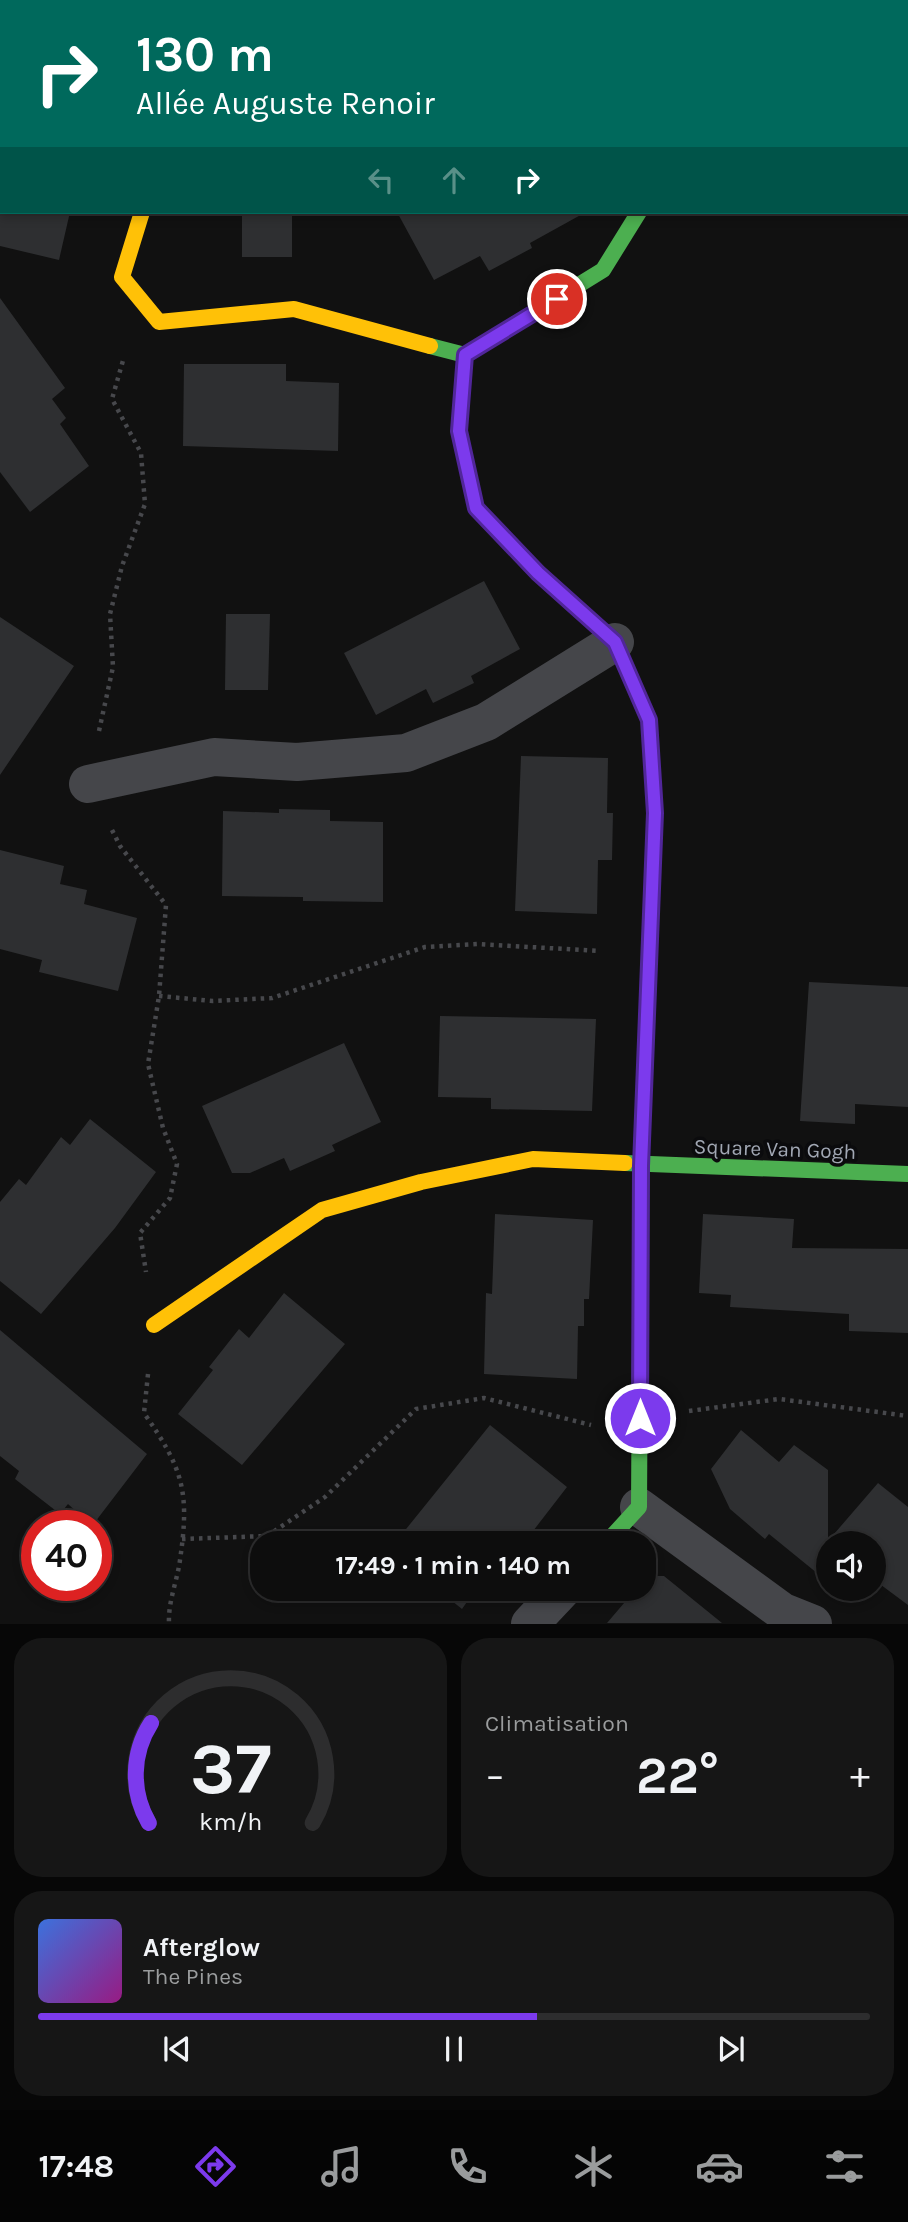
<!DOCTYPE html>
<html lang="fr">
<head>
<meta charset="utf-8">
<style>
	body { margin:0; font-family:Karla,sans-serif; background:#161616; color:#f1f3f6; height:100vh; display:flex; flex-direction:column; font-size:26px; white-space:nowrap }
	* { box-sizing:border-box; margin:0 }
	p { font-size:23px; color:#9a9c9d }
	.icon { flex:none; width:38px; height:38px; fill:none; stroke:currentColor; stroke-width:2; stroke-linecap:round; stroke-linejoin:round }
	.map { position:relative; height:1624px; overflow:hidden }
	.drawer { display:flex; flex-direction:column; gap:14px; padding:14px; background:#070707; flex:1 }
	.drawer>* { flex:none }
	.top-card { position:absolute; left:0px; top:0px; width:908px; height:214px; box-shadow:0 4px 10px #0003,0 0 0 2px #2d2d2e; background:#00695c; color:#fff; overflow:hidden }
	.fabs { position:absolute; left:816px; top:1531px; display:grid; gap:14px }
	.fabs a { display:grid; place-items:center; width:70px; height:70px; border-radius:50%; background:#0d0d0d; box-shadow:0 4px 10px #0003,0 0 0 2px #2d2d2e; font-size:35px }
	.speed { position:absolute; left:21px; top:1510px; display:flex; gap:14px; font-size:35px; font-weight:700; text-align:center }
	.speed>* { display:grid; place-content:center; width:91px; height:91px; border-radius:50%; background:#0d0d0d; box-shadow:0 4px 10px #0003,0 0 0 2px #2d2d2e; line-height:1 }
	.speed .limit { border:10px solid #d22; background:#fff; color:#111 }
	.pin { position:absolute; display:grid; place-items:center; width:60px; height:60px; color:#fff; margin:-30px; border:4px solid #fff; border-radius:50%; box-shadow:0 2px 7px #0007 }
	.me { position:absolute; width:77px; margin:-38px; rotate:0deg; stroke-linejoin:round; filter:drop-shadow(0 0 5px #0008) }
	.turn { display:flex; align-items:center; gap:24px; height:147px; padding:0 21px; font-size:32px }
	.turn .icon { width:91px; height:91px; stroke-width:2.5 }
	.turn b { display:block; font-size:49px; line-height:60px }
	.lanes { display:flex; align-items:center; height:66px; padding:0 21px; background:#0003; justify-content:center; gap:35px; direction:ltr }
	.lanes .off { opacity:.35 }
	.big { font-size:52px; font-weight:700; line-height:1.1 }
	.drawer .card { flex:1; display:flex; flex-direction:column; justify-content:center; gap:10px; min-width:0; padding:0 24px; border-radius:28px; background:#161616 }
	.drawer .dial { align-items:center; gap:0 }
	.dial svg { height:182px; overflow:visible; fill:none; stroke:#2d2d2e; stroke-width:7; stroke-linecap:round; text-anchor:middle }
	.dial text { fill:#f1f3f6; stroke:none }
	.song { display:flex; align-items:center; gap:21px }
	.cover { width:84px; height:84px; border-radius:10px; background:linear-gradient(135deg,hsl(220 70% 55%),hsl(310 70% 35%)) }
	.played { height:7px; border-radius:4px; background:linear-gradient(90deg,#7c3aed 60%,#2d2d2e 60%) }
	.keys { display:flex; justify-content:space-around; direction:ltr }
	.heat { display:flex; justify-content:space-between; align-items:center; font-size:38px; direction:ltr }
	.drawer .tiles { flex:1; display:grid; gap:14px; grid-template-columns:1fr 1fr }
	.card:last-child { grid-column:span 2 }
	.trip { position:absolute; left:250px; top:1531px; width:406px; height:70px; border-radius:28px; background:#0d0d0d; box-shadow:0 4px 10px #0003,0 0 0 2px #2d2d2e; font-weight:700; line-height:70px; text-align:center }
	.dock { display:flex; height:112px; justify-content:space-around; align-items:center; background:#050505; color:#9a9c9d }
	.dock .icon { width:49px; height:49px }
	.dock .on { color:#7c3aed }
	.dock b { font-size:32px; color:#f1f3f6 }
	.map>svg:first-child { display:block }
	.building { fill:#2e2f31 }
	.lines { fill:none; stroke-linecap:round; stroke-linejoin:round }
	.path { stroke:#47484c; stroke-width:4.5; stroke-dasharray:3.5 5; stroke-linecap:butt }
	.street { stroke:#45464a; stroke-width:38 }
	.fast { stroke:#4caf50; stroke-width:16 }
	.slow { stroke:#ffc107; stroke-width:16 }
	.route-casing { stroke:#51269a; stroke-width:18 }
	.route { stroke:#7c3aed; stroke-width:12 }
	.labels { text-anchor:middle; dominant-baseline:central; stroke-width:7; stroke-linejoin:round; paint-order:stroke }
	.street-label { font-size:21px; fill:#a1a7b3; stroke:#0b0b0d }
</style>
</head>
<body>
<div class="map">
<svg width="908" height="1624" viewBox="0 0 908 1624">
	<rect width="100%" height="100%" fill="#111"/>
	<path class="building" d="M 0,212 L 70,212 L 59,260 L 0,246 Z
		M 242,212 L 292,212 L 292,257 L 242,257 Z
		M 397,212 L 586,212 L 530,243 L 532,248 L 489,271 L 480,256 L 434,280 Z
		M 0,298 L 65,388 L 52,399 L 66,418 L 60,424 L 89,466 L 30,512 L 0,472 Z
		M 184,364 L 286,364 L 286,381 L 339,383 L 338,451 L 183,446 Z
		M 484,581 L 520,649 L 471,676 L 474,683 L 433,703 L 426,689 L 376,715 L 344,653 Z
		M 226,614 L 270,614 L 268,690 L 225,690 Z
		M 0,617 L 74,666 L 0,775 Z
		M 521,756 L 608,758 L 607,813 L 613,813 L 612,860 L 598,860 L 597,914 L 515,911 Z
		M 279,809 L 330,810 L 330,821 L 383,822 L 383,902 L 303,901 L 303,897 L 222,896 L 223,811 L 279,813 Z
		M 0,850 L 64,866 L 60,884 L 87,890 L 84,904 L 137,918 L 118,991 L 39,972 L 42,960 L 0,949 Z
		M 809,982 L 908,987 L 908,1107 L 855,1104 L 855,1124 L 800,1121 Z
		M 440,1016 L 596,1019 L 592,1111 L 491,1109 L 491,1098 L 438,1097 Z
		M 344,1043 L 381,1122 L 332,1145 L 335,1151 L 290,1171 L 284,1158 L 250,1173 L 232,1173 L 202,1106 Z
		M 90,1119 L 156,1172 L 115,1228 L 41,1314 L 0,1281 L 0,1202 L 19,1179 L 26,1185 L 61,1137 L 70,1145 Z
		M 495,1214 L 593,1220 L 589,1299 L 584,1299 L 584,1326 L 578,1326 L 577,1379 L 484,1374 L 486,1293 L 492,1294 Z
		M 703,1214 L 794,1219 L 792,1248 L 908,1249 L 908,1333 L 849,1331 L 849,1314 L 730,1307 L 731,1295 L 699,1293 Z
		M 284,1293 L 345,1344 L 242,1465 L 178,1414 L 213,1370 L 209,1367 L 239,1329 L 249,1338 Z
		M 0,1330 L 147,1454 L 92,1526 L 68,1504 L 60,1514 L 15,1479 L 19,1471 L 0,1456 Z
		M 490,1425 L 567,1487 L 523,1544 L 394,1544 Z
		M 741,1430 L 779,1462 L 794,1445 L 828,1470 L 828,1541 L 878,1483 L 908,1507 L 908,1605 L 873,1579 L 873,1544 L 828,1544 L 828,1582 L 769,1534 L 765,1539 L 730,1509 L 711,1469 Z
		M 646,1576 L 664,1576 L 722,1623 L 607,1623 L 636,1589 L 644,1589 Z
		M 437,1589 L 476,1589 L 462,1609 Z"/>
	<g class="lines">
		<path class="path" d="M 99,731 L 113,667 L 110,614 L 122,566 L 145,504 L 141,453 L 112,399 L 124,357
			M 112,830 L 120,846 L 166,905 L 159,996 L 148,1064 L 163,1128 L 177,1164 L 170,1198 L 140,1233 L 146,1272
			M 159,996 L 213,1001 L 272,998 L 425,947 L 477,944 L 600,951
			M 148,1374 L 144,1413 C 183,1469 190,1491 180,1560 C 177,1582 168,1601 169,1624
			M 689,1411 L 779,1399 L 908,1416
			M 182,1539 L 267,1536 L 325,1497 L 416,1409 L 484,1398 L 591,1425"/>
		<path class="street" d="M 665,0 L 665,2
			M 196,2 L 196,0
			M 88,784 L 214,757 L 297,762 L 406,753 L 486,722 L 615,642
			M 639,1507 L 783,1612 L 813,1624
			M 530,1624 L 563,1589"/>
		<path class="fast" d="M 430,346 L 465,355 L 603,270 L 639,212
			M 465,355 L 459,431 L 476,508 L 538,573 L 615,642 L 649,720 L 650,734
			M 625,1163 L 908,1174
			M 605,1544 L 639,1507 L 641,1166 L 645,1065"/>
		<path class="slow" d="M 142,212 L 122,277 L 159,322 L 294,309 L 430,346
			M 645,1065 L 655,813 L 650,734
			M 154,1325 L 322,1210 L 421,1182 L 533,1159 L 625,1163"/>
	</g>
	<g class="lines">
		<g class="route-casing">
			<path id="route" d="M 557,299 L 465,355 L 459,431 L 476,508 L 538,573 L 615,642 L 649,720 L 655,813 L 641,1166 L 640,1418"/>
		</g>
		<use href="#route" class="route"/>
	</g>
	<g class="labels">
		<g class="street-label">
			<text transform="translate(775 1149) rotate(2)">Square Van Gogh</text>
		</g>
	</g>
</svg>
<div class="fabs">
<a><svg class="icon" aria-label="sound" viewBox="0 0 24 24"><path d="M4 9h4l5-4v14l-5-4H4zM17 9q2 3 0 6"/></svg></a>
</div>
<div class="speed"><div class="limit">40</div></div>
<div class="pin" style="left:557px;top:299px;background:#d93025"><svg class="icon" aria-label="arrive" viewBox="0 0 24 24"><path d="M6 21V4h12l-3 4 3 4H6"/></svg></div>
<svg class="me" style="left:640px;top:1418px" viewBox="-20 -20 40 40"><circle r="17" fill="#7c3aed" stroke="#fff" stroke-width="3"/><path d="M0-11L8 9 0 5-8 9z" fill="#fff"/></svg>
<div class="trip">17:49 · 1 min · 140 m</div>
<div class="top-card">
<div class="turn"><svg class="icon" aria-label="right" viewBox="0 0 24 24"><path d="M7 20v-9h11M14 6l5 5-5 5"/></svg><div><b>130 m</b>Allée Auguste Renoir</div></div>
<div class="lanes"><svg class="icon off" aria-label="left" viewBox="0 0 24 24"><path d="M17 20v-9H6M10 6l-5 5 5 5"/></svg><svg class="icon off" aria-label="ahead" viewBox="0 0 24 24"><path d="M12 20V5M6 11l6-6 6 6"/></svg><svg class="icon" aria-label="right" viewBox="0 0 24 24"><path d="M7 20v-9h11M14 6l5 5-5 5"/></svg></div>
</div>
</div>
<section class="drawer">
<div class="tiles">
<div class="card dial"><svg viewBox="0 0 100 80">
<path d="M14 69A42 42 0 1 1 86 69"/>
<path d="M14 69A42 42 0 0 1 15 25" stroke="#7c3aed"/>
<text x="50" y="56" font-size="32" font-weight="700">37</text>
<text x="50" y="72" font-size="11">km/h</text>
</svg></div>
<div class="card"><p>Climatisation</p>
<div class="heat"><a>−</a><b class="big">22°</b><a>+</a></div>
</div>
<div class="card">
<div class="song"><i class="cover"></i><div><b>Afterglow</b><p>The Pines</p></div></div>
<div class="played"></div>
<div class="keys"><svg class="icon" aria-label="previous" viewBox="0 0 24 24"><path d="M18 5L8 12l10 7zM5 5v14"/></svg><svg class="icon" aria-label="pause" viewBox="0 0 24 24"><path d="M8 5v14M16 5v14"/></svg><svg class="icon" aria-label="next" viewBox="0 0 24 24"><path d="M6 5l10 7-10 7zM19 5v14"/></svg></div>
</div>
</div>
</section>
<nav class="dock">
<b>17:48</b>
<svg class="icon on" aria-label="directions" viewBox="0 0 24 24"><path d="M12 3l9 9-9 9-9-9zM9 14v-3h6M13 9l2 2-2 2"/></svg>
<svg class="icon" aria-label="music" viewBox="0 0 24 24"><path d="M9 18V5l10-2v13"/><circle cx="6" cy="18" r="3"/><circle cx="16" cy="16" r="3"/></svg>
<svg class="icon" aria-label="phone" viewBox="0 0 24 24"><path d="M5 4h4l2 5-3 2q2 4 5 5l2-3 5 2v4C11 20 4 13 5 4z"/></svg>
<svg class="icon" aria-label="climate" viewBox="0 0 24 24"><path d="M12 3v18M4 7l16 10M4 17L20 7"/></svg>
<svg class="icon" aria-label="car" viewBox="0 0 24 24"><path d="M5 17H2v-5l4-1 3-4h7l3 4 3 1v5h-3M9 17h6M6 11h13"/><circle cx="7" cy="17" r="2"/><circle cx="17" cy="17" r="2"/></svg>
<svg class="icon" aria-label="filters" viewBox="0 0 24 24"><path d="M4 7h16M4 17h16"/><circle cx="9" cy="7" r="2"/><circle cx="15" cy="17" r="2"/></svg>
</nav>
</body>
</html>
